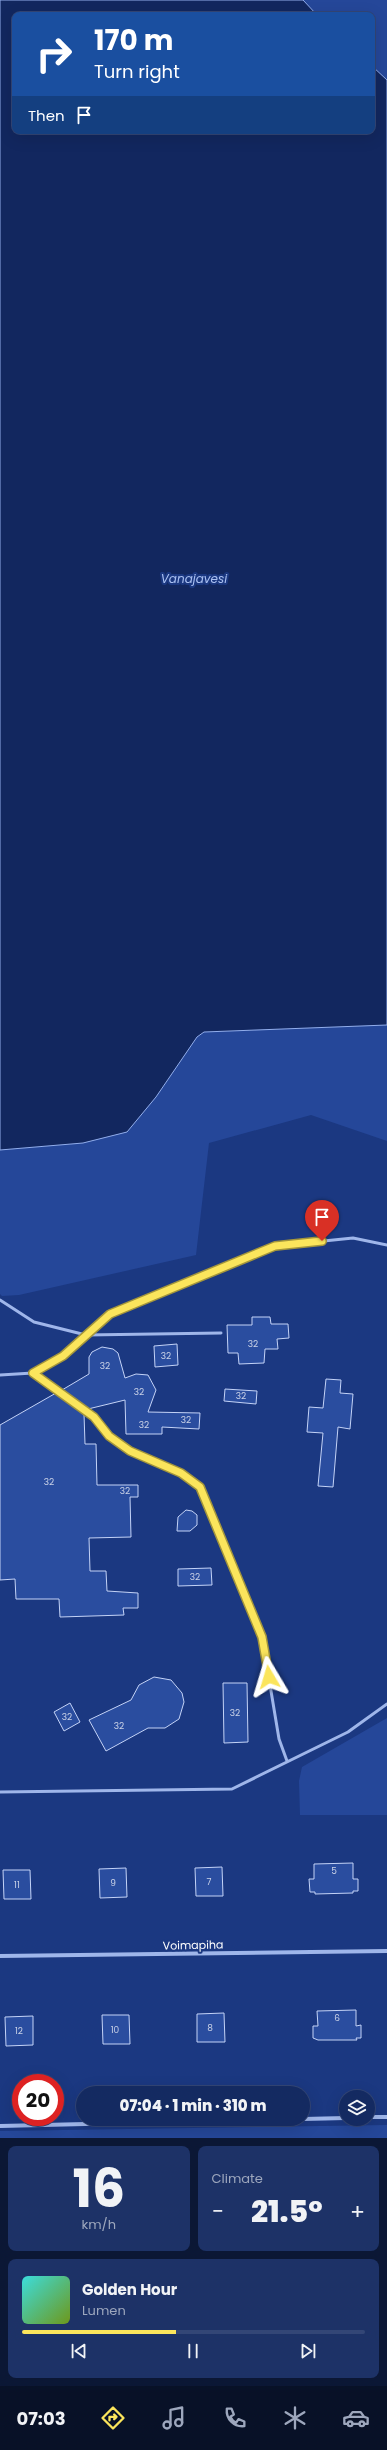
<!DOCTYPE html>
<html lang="en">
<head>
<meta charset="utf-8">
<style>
	body { margin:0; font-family:Poppins,sans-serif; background:#1d3267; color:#f1f3f6; height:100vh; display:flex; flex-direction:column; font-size:15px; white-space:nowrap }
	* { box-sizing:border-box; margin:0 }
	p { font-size:13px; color:#9da7bd }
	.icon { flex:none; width:22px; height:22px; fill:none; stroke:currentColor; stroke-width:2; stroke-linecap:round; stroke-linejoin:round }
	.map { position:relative; height:2138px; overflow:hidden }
	.drawer { display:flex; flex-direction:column; gap:8px; padding:8px; background:#0b1735; flex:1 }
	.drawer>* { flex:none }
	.hud { position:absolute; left:12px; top:12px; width:363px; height:122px; border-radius:8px; box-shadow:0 4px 16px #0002,0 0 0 1px #334676; background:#1a4fa0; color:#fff; overflow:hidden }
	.tools { position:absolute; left:339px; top:2090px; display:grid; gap:8px }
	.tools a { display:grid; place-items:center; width:36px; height:36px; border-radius:50%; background:#142a61; box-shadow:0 4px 16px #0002,0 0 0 1px #334676; font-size:20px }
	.speed { position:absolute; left:12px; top:2074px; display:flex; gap:8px; font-size:20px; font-weight:700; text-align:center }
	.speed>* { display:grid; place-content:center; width:52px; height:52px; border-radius:50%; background:#142a61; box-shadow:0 4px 16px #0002,0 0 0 1px #334676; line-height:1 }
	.speed .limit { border:6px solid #d22; background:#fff; color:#111 }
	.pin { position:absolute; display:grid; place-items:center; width:34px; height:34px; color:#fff; margin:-41px -17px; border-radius:50% 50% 50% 0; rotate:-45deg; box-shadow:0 0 4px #0007 }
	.pin .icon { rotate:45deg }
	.me { position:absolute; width:44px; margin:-22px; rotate:353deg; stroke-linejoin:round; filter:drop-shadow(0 0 3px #0008) }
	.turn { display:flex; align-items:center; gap:14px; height:84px; padding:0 16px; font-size:18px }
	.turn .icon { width:52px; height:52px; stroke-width:2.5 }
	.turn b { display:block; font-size:28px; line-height:34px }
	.then { display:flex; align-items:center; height:38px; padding:0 16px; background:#0003; gap:8px; font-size:15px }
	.big { font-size:30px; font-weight:800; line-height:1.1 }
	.drawer .card { flex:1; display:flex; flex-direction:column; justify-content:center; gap:6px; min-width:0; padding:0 14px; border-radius:8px; background:#1d3267 }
	.drawer .dial { align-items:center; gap:0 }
	.dial b { font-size:52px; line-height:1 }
	.song { display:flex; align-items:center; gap:12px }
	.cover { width:48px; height:48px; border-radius:6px; background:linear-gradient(135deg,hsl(180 70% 55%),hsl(80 70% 35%)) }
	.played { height:4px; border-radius:2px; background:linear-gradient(90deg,#fbe55c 45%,#334676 45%) }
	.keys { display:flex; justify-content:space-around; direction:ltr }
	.heat { display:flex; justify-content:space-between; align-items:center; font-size:22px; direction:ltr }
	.drawer .tiles { flex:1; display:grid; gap:8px; grid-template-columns:1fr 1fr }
	.card:last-child { grid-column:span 2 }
	.trip { position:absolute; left:76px; top:2086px; width:234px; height:40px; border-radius:20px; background:#142a61; box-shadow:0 4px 16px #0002,0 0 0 1px #334676; font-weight:800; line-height:40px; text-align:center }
	.tab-bar { display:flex; height:64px; justify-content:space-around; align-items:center; background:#081127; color:#9da7bd }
	.tab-bar .icon { width:28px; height:28px }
	.tab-bar .current { color:#fbe55c }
	.tab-bar b { font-size:18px; color:#f1f3f6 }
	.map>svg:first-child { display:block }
	.green { fill:#254799 }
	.water { fill:#12275f; stroke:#92aeec }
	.building { fill:#2a4d9f; stroke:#c4d3f7 }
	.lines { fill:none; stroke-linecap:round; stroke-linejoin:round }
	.lane { stroke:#9fb6ea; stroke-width:3 }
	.street { stroke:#9fb6ea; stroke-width:4 }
	.route-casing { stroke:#a3953c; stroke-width:10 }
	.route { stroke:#fbe55c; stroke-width:7 }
	.labels { text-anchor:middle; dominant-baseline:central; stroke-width:4; stroke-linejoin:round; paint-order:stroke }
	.number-label { font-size:9px; fill:#cad2e7 }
	.street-label { font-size:11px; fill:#fff; stroke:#1b3881 }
	.water-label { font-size:12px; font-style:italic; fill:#aac0f2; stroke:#1b3881 }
</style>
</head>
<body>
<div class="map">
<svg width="387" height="2138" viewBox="0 0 387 2138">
	<rect width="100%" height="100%" fill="#1b3881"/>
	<path class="green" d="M 303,0 L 387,0 L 387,80 L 372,66 L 372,15 L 317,15 Z
		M 387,1025 L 387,1141 L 311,1115 L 209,1143 L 196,1255 L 19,1295 L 2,1296 L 0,1294 L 0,1150 L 83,1143 L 156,1097 L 197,1037 L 204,1032 Z
		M 387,1718 L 387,1815 L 300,1815 L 299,1781 L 302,1767 Z
		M 387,2125 L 387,2138 L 0,2138 L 0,2131 Z"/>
	<path class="water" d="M 0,0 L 303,0 L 317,15 L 15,15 L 15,131 L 372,131 L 372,66 L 387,80 L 387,1025 L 204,1032 L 197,1037 L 156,1097 L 127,1132 L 83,1143 L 0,1150 Z"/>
	<path class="building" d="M 252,1317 L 270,1317 L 271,1324 L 288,1324 L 289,1338 L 277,1339 L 278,1349 L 265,1349 L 264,1363 L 239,1364 L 238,1353 L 228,1353 L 227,1325 L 252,1325 Z
		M 177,1344 L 178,1365 L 155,1367 L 154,1346 Z
		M 102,1347 L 113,1349 L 118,1353 L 125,1378 L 136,1374 L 148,1375 L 156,1390 L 148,1412 L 200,1413 L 199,1429 L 162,1427 L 162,1434 L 126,1434 L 125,1400 L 88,1409 L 62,1390 L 89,1374 L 89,1357 L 92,1352 Z
		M 326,1379 L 341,1380 L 340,1393 L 353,1394 L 350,1429 L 338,1427 L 333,1487 L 318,1486 L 323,1433 L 307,1432 L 309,1407 L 323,1408 Z
		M 225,1389 L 257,1391 L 256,1404 L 224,1401 Z
		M 56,1393 L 84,1414 L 85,1444 L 96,1444 L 97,1485 L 138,1485 L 138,1497 L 130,1497 L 131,1537 L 89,1538 L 90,1571 L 106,1571 L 107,1591 L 138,1593 L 138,1608 L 123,1608 L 124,1615 L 60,1617 L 59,1599 L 16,1599 L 15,1579 L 0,1580 L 0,1425 Z
		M 186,1510 L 192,1511 L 197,1515 L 197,1525 L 190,1531 L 177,1531 L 178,1517 Z
		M 211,1568 L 212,1585 L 178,1586 L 178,1569 Z
		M 154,1677 L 171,1680 L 182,1693 L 184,1702 L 179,1719 L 165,1728 L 148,1728 L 106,1751 L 89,1720 L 131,1700 L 139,1685 Z
		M 223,1683 L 247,1683 L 248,1742 L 224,1743 Z
		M 70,1703 L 80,1722 L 64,1731 L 54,1712 Z
		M 353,1863 L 353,1879 L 358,1879 L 358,1891 L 353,1891 L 353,1893 L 315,1894 L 315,1892 L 310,1892 L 309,1879 L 314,1879 L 314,1864 Z
		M 222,1867 L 223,1896 L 196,1896 L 195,1868 Z
		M 126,1868 L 127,1897 L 100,1898 L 99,1869 Z
		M 3,1870 L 30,1870 L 31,1899 L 4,1899 Z
		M 356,2010 L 356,2026 L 361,2025 L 361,2038 L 356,2038 L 357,2040 L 318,2040 L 313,2038 L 313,2026 L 318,2026 L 317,2011 Z
		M 224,2013 L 225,2042 L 197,2042 L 197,2014 Z
		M 102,2015 L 129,2015 L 130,2044 L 103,2044 Z
		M 33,2016 L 33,2045 L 6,2046 L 5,2017 Z"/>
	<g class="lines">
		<path class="lane" d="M 0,1300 L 34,1322 L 86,1335 L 110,1314 L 275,1246 L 353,1238 L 387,1245
			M 33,1373 L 94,1417 L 109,1436 L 130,1451 L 181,1473 L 200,1487 L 262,1637 L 279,1739 L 287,1761
			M 0,1375 L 33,1373 L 63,1356 L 86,1335 L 221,1333
			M 0,1792 L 232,1789 L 348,1732 L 387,1704"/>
		<path class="street" d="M 0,1956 L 387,1951
			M 368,2117 L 387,2117
			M 303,2119 L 346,2118
			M 0,2126 L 295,2119"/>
	</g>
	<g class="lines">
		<g class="route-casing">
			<path id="route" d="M 269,1677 L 262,1637 L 200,1487 L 181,1473 L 130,1451 L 109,1436 L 94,1417 L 33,1373 L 63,1356 L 110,1314 L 275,1246 L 322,1241"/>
		</g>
		<use href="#route" class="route"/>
	</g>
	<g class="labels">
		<g class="number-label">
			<text x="253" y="1344">32</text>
			<text x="166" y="1356">32</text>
			<text x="105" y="1366">32</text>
			<text x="139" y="1392">32</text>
			<text x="241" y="1396">32</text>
			<text x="186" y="1420">32</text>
			<text x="144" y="1425">32</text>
			<text x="49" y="1482">32</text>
			<text x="125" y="1491">32</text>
			<text x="195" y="1577">32</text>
			<text x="235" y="1713">32</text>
			<text x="67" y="1717">32</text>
			<text x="119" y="1726">32</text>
			<text x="334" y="1871">5</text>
			<text x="209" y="1882">7</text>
			<text x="113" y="1883">9</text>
			<text x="17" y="1885">11</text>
			<text x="337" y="2018">6</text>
			<text x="210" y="2028">8</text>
			<text x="115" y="2030">10</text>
			<text x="19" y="2031">12</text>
		</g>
		<g class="street-label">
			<text transform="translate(193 1945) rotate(-1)">Voimapiha</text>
		</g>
		<g class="water-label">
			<text x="194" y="578">Vanajavesi</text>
		</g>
	</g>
</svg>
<div class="tools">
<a><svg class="icon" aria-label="layers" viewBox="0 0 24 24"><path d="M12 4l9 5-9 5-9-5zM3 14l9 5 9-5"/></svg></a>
</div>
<div class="speed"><div class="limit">20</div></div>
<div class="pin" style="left:322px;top:1241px;background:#d93025"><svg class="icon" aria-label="arrive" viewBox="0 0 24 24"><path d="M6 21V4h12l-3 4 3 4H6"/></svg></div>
<svg class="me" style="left:269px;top:1677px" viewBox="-20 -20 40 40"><path d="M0-17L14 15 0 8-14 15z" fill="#fbe55c" stroke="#fff" stroke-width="4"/></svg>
<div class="trip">07:04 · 1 min · 310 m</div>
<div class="hud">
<div class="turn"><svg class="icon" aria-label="right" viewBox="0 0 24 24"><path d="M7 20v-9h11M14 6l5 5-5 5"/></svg><div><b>170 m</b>Turn right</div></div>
<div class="then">Then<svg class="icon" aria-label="arrive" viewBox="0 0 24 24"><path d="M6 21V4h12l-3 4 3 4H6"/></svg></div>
</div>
</div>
<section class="drawer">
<div class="tiles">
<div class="card dial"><b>16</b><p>km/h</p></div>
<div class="card"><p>Climate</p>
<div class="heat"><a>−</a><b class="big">21.5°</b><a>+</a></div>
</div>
<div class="card">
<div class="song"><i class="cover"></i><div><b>Golden Hour</b><p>Lumen</p></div></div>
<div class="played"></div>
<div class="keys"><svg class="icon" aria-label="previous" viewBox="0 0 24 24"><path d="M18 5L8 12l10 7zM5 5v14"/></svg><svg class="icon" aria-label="pause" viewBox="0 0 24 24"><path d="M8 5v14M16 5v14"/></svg><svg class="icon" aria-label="next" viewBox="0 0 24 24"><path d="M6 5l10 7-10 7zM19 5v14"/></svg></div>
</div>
</div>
</section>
<nav class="tab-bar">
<b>07:03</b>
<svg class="icon current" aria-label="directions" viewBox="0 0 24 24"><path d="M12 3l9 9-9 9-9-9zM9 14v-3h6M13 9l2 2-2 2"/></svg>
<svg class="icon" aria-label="music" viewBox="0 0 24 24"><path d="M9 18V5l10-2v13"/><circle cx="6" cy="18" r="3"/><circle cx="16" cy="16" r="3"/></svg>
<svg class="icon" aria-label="phone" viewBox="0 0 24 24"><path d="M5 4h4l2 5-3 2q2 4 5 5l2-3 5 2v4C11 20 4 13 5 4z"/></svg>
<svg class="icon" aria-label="climate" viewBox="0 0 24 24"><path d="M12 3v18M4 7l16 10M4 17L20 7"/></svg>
<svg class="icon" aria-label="car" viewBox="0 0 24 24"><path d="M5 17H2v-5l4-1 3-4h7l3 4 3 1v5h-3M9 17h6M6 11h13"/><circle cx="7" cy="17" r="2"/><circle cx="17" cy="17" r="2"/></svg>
</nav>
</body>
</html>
